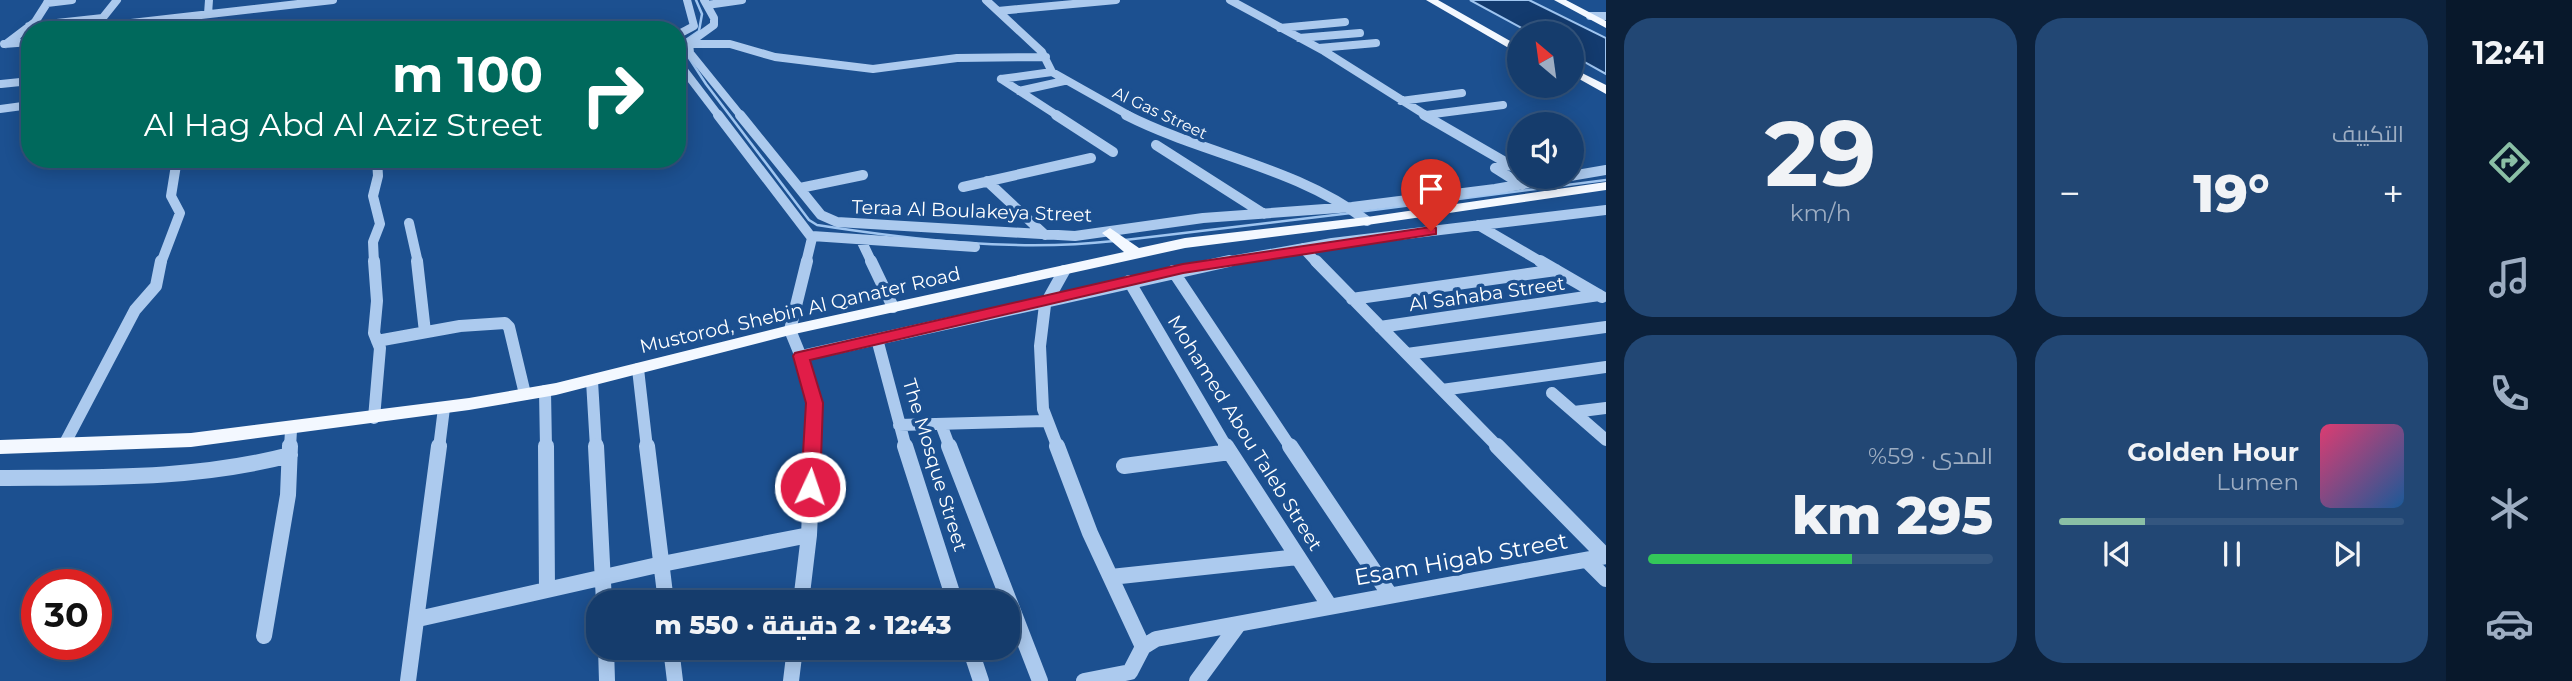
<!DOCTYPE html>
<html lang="ar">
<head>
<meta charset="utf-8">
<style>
	body { margin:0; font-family:Montserrat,Cairo,sans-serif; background:#224774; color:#f1f3f6; direction:rtl; height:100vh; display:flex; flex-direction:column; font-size:26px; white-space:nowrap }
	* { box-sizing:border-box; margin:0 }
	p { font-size:23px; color:#9dadc2 }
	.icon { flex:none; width:38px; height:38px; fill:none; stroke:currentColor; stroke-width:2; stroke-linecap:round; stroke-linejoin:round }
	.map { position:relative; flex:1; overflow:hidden; direction:ltr }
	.details { display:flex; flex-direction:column; gap:18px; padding:18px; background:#0c213b; width:840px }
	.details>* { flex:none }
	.top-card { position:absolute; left:21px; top:21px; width:665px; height:147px; border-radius:28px; box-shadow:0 4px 18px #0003,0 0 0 2px #34567f; direction:rtl; background:#00695c; color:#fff; overflow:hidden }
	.needle { width:46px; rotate:331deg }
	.fabs { position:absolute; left:1507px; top:21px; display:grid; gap:14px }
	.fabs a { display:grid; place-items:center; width:77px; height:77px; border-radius:50%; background:#153c6c; box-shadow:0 4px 18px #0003,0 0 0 2px #34567f; font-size:35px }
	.speed { position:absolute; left:21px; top:569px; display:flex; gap:14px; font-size:35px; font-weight:700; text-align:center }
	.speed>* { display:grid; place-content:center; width:91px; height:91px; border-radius:50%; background:#153c6c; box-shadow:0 4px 18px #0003,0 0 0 2px #34567f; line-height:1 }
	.speed .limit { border:10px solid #d22; background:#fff; color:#111 }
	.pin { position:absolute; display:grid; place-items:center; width:60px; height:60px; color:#fff; margin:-72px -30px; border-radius:50% 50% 50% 0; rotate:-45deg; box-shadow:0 0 7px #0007 }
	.pin .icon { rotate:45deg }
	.me { position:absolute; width:77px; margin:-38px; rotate:3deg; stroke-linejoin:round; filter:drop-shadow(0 0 5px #0008) }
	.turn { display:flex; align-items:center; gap:24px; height:147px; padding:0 28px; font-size:32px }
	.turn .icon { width:91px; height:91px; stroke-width:2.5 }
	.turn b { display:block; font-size:49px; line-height:60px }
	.big { font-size:52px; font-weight:800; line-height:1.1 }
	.details .card { flex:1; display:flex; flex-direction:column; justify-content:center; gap:10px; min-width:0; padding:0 24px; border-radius:28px; background:#224774 }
	.details .dial { align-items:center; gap:0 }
	.dial b { font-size:91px; line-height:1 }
	.song { display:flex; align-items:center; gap:21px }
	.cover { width:84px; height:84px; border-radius:10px; background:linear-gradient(135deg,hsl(340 70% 55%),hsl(210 70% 35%)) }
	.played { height:7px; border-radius:4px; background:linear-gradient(90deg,#8abfa5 25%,#34567f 25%) }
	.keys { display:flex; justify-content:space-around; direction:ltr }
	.heat { display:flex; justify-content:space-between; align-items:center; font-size:38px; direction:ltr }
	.charge { height:10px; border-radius:5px; background:linear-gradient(90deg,#34c759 59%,#34567f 0) }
	.details .tiles { flex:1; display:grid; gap:18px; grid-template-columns:repeat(2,1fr) }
	.trip { position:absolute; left:586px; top:590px; width:434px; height:70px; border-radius:28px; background:#153c6c; box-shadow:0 4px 18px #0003,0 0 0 2px #34567f; font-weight:800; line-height:70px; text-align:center; direction:rtl }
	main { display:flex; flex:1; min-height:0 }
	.tabs { display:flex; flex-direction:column; width:126px; justify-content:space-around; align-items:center; background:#08182b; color:#9dadc2 }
	.tabs .icon { width:49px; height:49px }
	.tabs .on { color:#8abfa5 }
	.tabs b { font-size:32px; color:#f1f3f6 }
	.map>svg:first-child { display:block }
	.water { fill:#133b6f; stroke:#9fc5f0; stroke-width:2 }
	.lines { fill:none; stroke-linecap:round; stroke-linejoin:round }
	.stream { stroke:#9fc5f0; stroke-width:2.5 }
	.minor-far3 { stroke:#accaee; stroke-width:8 }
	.minor-far2 { stroke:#accaee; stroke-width:10 }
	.minor-far1 { stroke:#accaee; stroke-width:12 }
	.minor { stroke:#accaee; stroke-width:16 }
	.major { fill:#f3f8ff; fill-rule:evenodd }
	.route { fill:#e11d48; stroke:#92132f; stroke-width:2 }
	.labels { text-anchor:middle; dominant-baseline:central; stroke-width:7; stroke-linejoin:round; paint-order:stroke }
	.far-street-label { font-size:16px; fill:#fff; stroke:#1c5090 }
	.street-label { font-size:19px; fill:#fff; stroke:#1c5090 }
	.near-street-label { font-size:23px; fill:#fff; stroke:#1c5090 }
</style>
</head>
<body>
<main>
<nav class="tabs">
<b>12:41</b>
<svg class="icon on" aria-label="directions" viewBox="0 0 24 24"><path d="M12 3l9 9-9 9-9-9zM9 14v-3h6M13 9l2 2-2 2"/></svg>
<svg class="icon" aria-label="music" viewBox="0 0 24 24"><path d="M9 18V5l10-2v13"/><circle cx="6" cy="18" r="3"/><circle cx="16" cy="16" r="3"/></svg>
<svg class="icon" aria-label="phone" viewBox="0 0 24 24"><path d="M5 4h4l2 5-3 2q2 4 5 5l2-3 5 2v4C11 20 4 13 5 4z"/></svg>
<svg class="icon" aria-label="climate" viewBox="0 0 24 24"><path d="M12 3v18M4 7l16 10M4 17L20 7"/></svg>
<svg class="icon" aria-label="car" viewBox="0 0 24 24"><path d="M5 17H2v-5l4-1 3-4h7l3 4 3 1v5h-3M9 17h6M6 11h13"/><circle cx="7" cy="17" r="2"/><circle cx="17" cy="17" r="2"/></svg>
</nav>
<section class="details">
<div class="tiles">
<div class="card"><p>التكييف</p>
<div class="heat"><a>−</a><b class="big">19°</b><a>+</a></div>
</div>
<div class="card dial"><b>29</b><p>km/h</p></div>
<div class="card">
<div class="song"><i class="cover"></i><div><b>Golden Hour</b><p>Lumen</p></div></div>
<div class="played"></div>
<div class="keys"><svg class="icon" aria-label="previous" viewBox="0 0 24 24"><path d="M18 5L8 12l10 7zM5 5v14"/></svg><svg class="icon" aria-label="pause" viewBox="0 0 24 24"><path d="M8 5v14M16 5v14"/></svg><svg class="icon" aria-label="next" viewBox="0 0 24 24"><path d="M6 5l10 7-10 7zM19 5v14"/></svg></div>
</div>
<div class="card"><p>المدى · 59%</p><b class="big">295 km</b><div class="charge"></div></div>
</div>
</section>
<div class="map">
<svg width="1606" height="681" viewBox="0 0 1606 681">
	<rect width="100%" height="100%" fill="#1c5090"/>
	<path class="water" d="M 1470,0 L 1529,0 L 1606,38 L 1606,74 L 1572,55 L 1572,33 L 1531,33 Z"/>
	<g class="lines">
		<path class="stream" d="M 696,0 L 702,14 L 699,31 L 680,44 L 706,84 L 809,220 L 817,225 C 914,240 1016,252 1114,241
			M 1358,212 L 1606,180
			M 1125,240 L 1351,213"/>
		<path class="minor-far3" d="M 704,0 L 714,18 L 714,25 L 689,43 L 690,53 L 741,116
			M 986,0 L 1042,52 L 1052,72 L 1130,116
			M 1230,0 L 1324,51 L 1427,116
			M 47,3 L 72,0
			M 707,5 L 742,0
			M 998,11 L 1116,0
			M 208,14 L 209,0
			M 1590,16 L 1606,16
			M 97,25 L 117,0
			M 29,26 L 103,18
			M 96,27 L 333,0
			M 1280,28 L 1345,22
			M 79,30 L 93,29
			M 677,35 L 694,26 L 687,0
			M 1299,38 L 1360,33
			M 4,44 L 30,42
			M 6,44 L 35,22 L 49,0
			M 688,44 L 730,44 L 775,57 L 873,69 L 957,58 L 1046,57
			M 1319,48 L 1376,43
			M 677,61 L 719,116
			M 1001,79 L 1058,116
			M 1001,79 L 1052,72
			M 1,84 L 30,81
			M 1019,91 L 1064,81
			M 1401,101 L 1462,93
			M 0,109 L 30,105
			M 1426,115 L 1503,105"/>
		<path class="minor-far2" d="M 718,115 L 812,238 L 806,263
			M 740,115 L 821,215 L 837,222 L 1075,236 L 1203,218 L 1352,207 L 1495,189 L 1606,170
			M 1056,115 L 1113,152
			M 1126,115 C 1205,155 1296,167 1367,221
			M 1424,115 L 1519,170
			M 1156,145 L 1264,214
			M 1511,165 L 1495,168 L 1522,185
			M 987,181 L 1045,235
			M 963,187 L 1091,158
			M 800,188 L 863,175
			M 409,223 L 418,263
			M 1478,225 L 1543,263
			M 812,236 L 975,247
			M 861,240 L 872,263
			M 1303,248 L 1317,263
			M 161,263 L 180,213 L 171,196 L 177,159
			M 374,263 L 373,242 L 380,224 L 373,196 L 378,176 L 377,159
			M 1219,263 L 1332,243 L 1606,210"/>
		<path class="minor-far1" d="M 417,261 L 425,332
			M 807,261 L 790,330 L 808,374 L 815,403 L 813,448
			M 871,261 L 893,307
			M 1316,261 L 1499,448
			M 1540,261 L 1602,297
			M 1173,271 L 1291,448
			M 1129,281 L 1227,448
			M 1352,299 L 1556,270
			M 1380,327 L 1599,295
			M 877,339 L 906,448
			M 377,341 L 460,326 L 505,323 L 509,327 L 525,394
			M 1407,354 L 1606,327
			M 801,356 L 1229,261
			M 638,369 L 647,448
			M 592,381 L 596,448
			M 1442,390 L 1606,367
			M 545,391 L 546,448
			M 1552,393 L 1606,440
			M 1574,412 L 1606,408
			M 374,418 L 380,348 L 374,333 L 377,301 L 374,261
			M 941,424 L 950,448
			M 899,425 L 1046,421
			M 65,443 L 135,310 L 156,286 L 161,261
			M 290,448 L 291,430
			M 439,448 L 444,408
			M 1058,448 L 1043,409 L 1040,346 L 1045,305 L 1064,271"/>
		<path class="minor" d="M 546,446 L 547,590
			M 596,446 L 604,602
			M 647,446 L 666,602
			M 905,446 L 955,602
			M 949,446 L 1040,681
			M 1057,446 L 1090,533 L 1143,647
			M 1226,446 L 1329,605
			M 1290,446 L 1390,595
			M 1497,446 L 1605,556
			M 1124,466 L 1230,452
			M 0,478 C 98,477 195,480 290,455
			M 1587,560 L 1606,579
			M 1111,577 L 1298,557
			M 801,602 L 809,535 L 813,446
			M 418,619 L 662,564 L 809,535
			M 264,636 L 288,495 L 290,446
			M 606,648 L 607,681
			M 671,648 L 675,681
			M 970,648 L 981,681
			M 408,681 L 439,446
			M 791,681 L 795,648
			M 1084,681 L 1130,672 L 1143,647 L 1156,639 L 1606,556
			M 1197,681 L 1238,625"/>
		<path class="major" d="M 1426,0 L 1438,0 L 1519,46 L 1519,54 Z
			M 1554,0 L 1566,0 L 1606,21 L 1606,28 Z
			M 1572,68 L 1606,85 L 1606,94 L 1572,75 Z
			M 1606,182 L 1606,190 L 1367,225 L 1185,248 L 790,335 L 556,395 L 469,410 L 191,447 L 0,454 L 0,440 L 191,433 L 469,398 L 556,383 L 790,325 L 1124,252 L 1102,233 L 1110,228 L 1139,248 L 1185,238 L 1367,217 Z"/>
	</g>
	<path class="route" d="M 1431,227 L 1436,228 L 1436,234 L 1183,273 L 810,360 L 823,403 L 820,487 L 810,494 L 801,487 L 806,403 L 793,356 L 795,353 L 1183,264 Z"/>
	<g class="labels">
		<g class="far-street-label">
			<text transform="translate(1160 113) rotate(25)">Al Gas Street</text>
		</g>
		<g class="street-label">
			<text transform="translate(972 211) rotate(2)">Teraa Al Boulakeya Street</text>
			<text transform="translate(1487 294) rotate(-8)">Al Sahaba Street</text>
			<text transform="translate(800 310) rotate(-13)">Mustorod, Shebin Al Qanater Road</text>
			<text transform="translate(1245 433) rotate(58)">Mohamed Abou Taleb Street</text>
			<text transform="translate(935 465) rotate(73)">The Mosque Street</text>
		</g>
		<g class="near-street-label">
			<text transform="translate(1461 559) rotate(-10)">Esam Higab Street</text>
		</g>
	</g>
</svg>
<div class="fabs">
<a><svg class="needle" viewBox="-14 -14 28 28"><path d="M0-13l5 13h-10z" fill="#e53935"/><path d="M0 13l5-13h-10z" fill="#9dadc2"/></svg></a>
<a><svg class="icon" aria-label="sound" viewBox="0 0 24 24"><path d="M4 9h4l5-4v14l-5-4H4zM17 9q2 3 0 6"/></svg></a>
</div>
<div class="speed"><div class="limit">30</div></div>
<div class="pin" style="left:1431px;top:231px;background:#d93025"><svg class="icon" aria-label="arrive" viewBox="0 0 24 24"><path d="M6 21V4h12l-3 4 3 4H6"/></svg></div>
<svg class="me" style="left:810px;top:487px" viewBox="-20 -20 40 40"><circle r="17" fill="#e11d48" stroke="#fff" stroke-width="3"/><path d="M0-11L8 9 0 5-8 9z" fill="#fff"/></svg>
<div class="trip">12:43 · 2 دقيقة · 550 m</div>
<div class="top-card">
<div class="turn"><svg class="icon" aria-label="right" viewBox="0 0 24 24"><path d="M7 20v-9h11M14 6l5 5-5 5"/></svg><div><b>100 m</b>Al Hag Abd Al Aziz Street</div></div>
</div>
</div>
</main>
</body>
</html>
